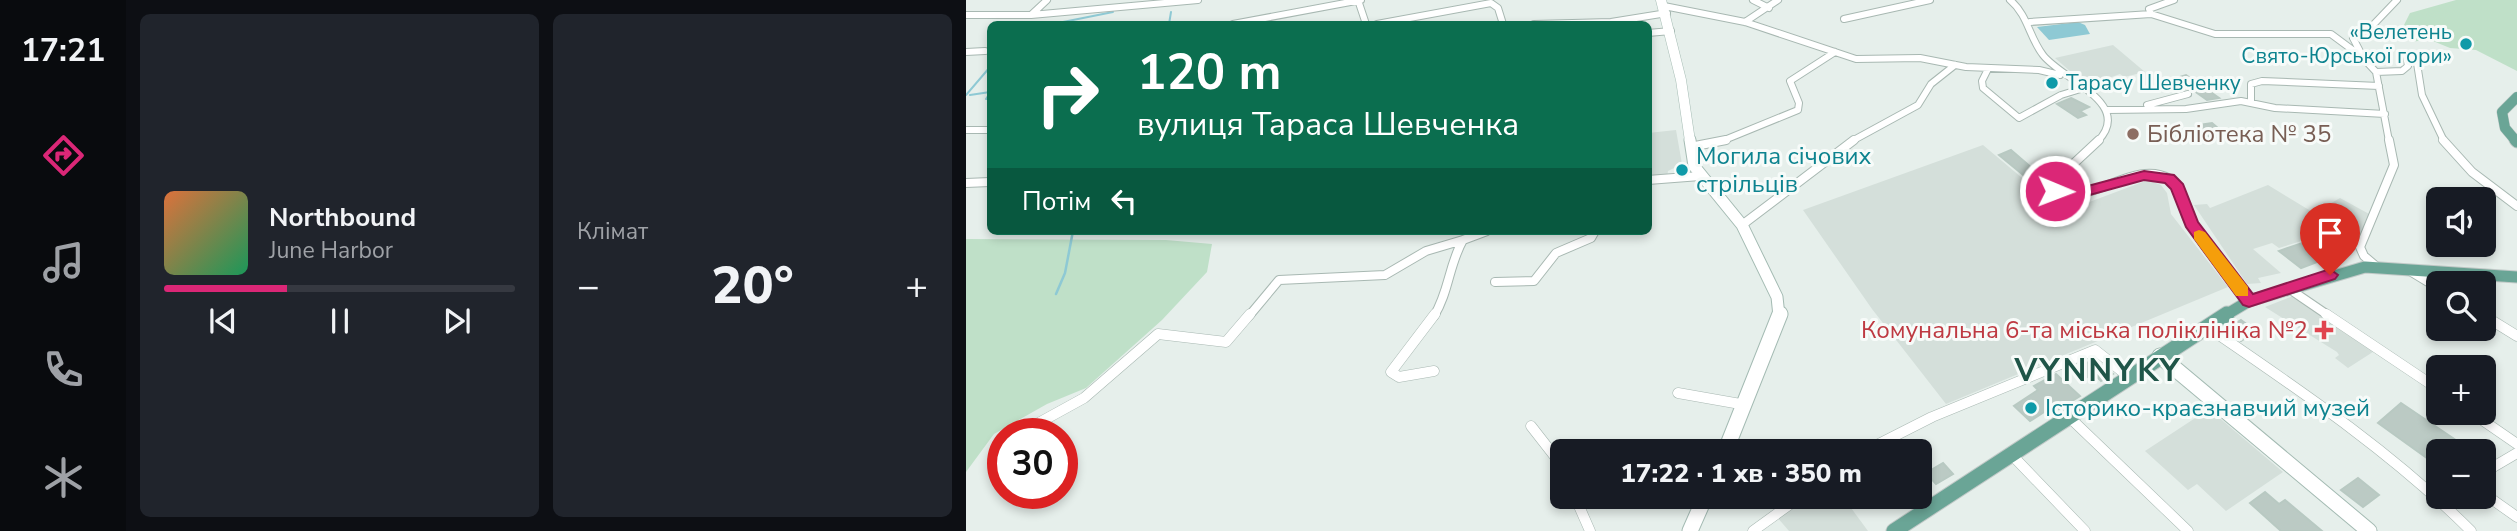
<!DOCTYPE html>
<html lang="uk">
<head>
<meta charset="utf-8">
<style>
	body { margin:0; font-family:"Nunito Sans",sans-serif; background:#20242c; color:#f1f3f6; height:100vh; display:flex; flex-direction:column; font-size:26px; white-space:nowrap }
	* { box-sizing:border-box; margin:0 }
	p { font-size:23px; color:#9ea1a6 }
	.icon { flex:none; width:38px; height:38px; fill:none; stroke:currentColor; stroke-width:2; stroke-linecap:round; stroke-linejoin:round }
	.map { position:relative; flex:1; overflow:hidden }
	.side { display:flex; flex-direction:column; gap:14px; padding:14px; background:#0d0f14; width:840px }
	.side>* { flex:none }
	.guide { position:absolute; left:21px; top:21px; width:665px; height:214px; border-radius:10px; box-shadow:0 4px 10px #0003; background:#0b6e4f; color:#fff; overflow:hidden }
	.controls { position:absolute; left:1460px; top:187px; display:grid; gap:14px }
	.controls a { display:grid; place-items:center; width:70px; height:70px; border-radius:10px; background:#171b24; box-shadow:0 4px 10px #0003; font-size:35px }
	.speed { position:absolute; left:21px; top:418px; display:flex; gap:14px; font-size:35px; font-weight:700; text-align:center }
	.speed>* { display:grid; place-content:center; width:91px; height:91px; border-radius:50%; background:#171b24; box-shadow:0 4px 10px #0003; line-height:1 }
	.speed .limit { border:10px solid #d22; background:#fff; color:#111 }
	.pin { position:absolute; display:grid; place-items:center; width:60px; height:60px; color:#fff; margin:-72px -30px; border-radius:50% 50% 50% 0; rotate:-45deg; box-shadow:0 0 7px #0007 }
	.pin .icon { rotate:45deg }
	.me { position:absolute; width:77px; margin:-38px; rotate:91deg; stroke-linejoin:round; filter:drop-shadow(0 0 5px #0008) }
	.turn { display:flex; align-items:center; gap:24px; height:147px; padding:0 35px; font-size:32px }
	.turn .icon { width:91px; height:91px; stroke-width:2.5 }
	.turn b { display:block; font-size:49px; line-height:60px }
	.then { display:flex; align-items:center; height:66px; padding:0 35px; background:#0003; gap:14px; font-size:26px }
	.big { font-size:52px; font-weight:800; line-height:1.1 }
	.side .tile { flex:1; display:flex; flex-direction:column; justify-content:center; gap:10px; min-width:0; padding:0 24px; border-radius:10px; background:#20242c }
	.song { display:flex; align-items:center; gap:21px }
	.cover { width:84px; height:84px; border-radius:10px; background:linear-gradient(135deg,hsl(20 70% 55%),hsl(150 70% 35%)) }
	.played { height:7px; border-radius:4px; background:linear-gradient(90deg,#db2777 35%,#363941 35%) }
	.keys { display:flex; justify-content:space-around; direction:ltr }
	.heat { display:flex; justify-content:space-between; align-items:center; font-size:38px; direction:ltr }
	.side .tiles { flex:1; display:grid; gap:14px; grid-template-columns:repeat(2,1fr) }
	.trip { position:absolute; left:584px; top:439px; width:382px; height:70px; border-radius:10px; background:#171b24; box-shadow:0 4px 10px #0003; font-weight:800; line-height:70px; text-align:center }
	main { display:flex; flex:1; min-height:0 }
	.tabs { display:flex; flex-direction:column; width:126px; justify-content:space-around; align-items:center; background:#090b0e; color:#9ea1a6 }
	.tabs .icon { width:49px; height:49px }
	.tabs .selected { color:#db2777 }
	.tabs b { font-size:32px; color:#f1f3f6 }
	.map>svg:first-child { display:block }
	.built { fill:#d4dfda }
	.green { fill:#bfe0c8 }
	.water { fill:#8ec9d4 }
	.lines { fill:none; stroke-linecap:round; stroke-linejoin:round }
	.stream-far1 { stroke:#8ec9d4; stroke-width:2 }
	.stream { stroke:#8ec9d4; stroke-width:2.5 }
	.building { fill:#bbcac4; stroke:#b8c9c2; stroke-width:2 }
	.street-far2-casing { stroke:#a8b8b2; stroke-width:8 }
	.street-far1-casing { stroke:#a8b8b2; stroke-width:10 }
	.street-casing { stroke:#a8b8b2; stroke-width:11 }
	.secondary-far2-casing { stroke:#a4bbb3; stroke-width:11 }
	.secondary-far1-casing { stroke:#a4bbb3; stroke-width:13 }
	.secondary-casing { stroke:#a4bbb3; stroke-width:17 }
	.primary-far2-casing { stroke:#c2cac8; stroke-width:11 }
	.primary-far1-casing { stroke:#c2cac8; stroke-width:13 }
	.primary-casing { stroke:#c2cac8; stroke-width:17 }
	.street-far2 { stroke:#fff; stroke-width:6 }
	.street-far1 { stroke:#fff; stroke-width:8 }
	.street { stroke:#fff; stroke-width:10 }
	.secondary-far2 { stroke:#fff; stroke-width:10 }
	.secondary-far1 { stroke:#fff; stroke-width:11 }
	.secondary { stroke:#fff; stroke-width:15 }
	.primary-far2 { stroke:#6aa596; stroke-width:10 }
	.primary-far1 { stroke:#6aa596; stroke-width:11 }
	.primary { stroke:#6aa596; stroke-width:15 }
	.route { fill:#db2777; stroke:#8e194d; stroke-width:2 }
	.slow { fill:#f59e0b }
	.culture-dot { fill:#0f9aa8; stroke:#f7fbf9; stroke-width:2.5 }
	.education-dot { fill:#8d6e63; stroke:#f7fbf9; stroke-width:2.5 }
	.health-dot { fill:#e0444e; stroke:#f7fbf9; stroke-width:2.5 }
	.labels { text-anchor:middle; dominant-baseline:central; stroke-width:6; stroke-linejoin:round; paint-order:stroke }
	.far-culture-label { font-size:21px; fill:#0d838f; stroke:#f7fbf9; text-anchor:end }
	.education-label { font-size:24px; fill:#785e54; stroke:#f7fbf9; text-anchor:start }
	.culture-label { font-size:24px; fill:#0d838f; stroke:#f7fbf9; text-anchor:start }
	.health-label { font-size:24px; fill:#be3a42; stroke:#f7fbf9; text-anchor:end }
	.district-label { font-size:32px; font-weight:bold; letter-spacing:2px; fill:#1f5548; stroke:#f7fbf9 }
</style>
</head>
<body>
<main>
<nav class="tabs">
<b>17:21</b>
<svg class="icon selected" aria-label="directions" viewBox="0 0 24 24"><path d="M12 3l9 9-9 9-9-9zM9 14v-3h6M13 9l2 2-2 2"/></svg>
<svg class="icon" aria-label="music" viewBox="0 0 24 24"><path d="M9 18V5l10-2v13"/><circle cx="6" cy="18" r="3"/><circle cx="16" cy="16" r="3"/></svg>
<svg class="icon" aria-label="phone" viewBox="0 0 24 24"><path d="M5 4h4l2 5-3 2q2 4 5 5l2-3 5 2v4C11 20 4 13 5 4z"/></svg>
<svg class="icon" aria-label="climate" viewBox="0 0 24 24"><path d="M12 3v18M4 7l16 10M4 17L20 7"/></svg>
</nav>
<section class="side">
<div class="tiles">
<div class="tile">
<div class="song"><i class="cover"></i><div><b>Northbound</b><p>June Harbor</p></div></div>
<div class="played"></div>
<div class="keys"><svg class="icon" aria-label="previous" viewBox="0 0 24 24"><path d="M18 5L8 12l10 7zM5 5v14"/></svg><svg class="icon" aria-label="pause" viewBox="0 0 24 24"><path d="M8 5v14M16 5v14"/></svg><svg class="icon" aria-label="next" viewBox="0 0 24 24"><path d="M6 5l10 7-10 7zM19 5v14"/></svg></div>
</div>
<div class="tile"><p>Клімат</p>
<div class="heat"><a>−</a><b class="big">20°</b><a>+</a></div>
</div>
</div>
</section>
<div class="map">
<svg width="1551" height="531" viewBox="0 0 1551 531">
	<rect width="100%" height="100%" fill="#e6efeb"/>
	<path class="built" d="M 1147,45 L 1179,72 L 1158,77 L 1154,74 L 1121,86 L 1089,58 Z
		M 710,130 L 716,164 L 702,171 L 701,177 L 683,177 L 682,133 Z
		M 1017,145 L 1093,209 L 1118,204 L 1182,180 L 1195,185 L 1201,193 L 1205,214 L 1262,287 L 980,404 L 906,309 L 837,210 Z
		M 1302,185 L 1348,213 L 1374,198 L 1405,215 L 1391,246 L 1380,244 L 1360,249 L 1345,238 L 1313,248 L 1306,243 L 1287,249 L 1315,273 L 1292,278 L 1295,283 L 1281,284 L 1228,205 L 1241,204 L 1244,208 Z
		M 1327,296 L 1410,350 L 1382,368 L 1369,358 L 1373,355 L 1371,352 L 1299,307 Z
		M 1243,409 L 1317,472 L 1260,511 L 1231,484 L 1222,490 L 1179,451 Z
		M 837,497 L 877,497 L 902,531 L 823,531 L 811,517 Z"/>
	<path class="green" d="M 1490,0 L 1551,0 L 1551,71 L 1510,50 L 1484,48 L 1462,39 L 1446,42 L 1434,33 L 1444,13 Z
		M 0,239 L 200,240 L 246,244 L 241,272 L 196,320 L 120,388 L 81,404 L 28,434 L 0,472 Z"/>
	<path class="water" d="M 1112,22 L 1119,25 L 1124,34 L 1083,40 L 1071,27 Z"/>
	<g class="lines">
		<path class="stream-far1" d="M 87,24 L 147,12
			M 203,24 L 205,12
			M 24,93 L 20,99 L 24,99
			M 0,95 L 24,67
			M 4,95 L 24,92"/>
		<path class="stream" d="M 90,294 L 99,273 L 107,231"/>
	</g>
	<path class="building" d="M 1220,75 L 1253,98 L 1241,100 L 1210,78 Z
		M 1105,98 L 1123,107 L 1114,111 L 1120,115 L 1112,118 L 1091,104 Z
		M 1246,123 L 1260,135 L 1241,139 L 1222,132 L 1233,125 Z
		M 1045,150 L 1074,175 L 1062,179 L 1033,155 Z
		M 1345,240 L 1367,256 L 1335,268 L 1313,251 Z
		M 1275,320 L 1290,331 L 1275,341 L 1259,330 Z
		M 1128,359 L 1147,374 L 1135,381 L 1127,373 L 1117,380 L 1107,371 Z
		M 1090,374 L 1114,396 L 1093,409 L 1089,405 L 1064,421 L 1048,406 L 1072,390 L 1068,386 Z
		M 1435,403 L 1500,447 L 1496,452 L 1472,452 L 1472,466 L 1412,423 Z
		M 977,463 L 987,474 L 970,484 L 960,473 Z
		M 1392,478 L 1413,495 L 1397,507 L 1375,490 Z
		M 1299,492 L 1313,504 L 1319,500 L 1356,531 L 1315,531 L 1284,503 Z"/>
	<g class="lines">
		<g class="street-far2-casing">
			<path id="street-far2" d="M 392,0 L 400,24
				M 787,0 L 803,8
				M 1044,0 C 1062,15 1063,37 1077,55 C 1096,80 1168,103 1132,141
				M 698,6 L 779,22 L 890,59 L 954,58 L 1000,67 L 1073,70 L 1094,75
				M 1185,14 L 1249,34 L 1365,34 L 1392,54
				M 0,15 L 65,15 L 81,0
				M 65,15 L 232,0
				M 878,19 L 964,0
				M 779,22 L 812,0
				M 1064,22 L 1185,14 L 1183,9 L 1208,0
				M 267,24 L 395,0
				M 411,24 L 525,3 L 532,8 L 537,24
				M 568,24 L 645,22 L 701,13
				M 682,33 L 705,31
				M 0,52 L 19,51
				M 1022,69 L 1016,81 L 1017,88 L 1053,118 L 1095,95 L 1118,88
				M 1410,72 L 1436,71 L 1442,66 L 1440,56 L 1450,57 L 1456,95 L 1478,141
				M 1285,101 L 1285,84 L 1296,81 L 1413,86
				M 1181,105 L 1222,94
				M 1141,110 L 1220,109 L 1275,101 L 1309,108 L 1419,114
				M 0,130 L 24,130
				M 756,141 L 832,110 L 833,103 L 824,81 L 869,52
				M 886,141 L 952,105 L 965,84 L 989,65
				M 1423,141 L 1410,72 L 1398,59 L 1387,38 L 1407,25 L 1431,0"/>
		</g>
		<g class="street-far1-casing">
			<path id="street-far1" d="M 1133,140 L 1090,180 L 1089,191 C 1127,207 1167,158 1204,179 C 1218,187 1215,206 1221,218 C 1237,248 1262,274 1283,301
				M 1477,140 L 1506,172 L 1551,206
				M 724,147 L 760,140
				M 682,180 L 734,176
				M 0,183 L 24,182
				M 776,225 L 888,140
				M 1411,267 L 1398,256 L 1394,247 L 1428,165 L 1423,140
				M 1444,271 L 1472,288
				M 529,282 L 568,281 L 590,253 L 625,238 L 629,231
				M 1322,288 L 1363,316
				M 283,316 L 313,280 L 419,275 L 460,251 L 497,240
				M 468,316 C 483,292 483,264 497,240 L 521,231"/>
		</g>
		<g class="street-casing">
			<path id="street" d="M 1360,314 L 1472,389
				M 1517,315 L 1551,336
				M 1240,326 C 1332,389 1426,452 1505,531
				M 468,371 L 433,377 L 425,372 L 469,314
				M 712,393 L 780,405
				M 1506,413 L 1551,444
				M 1101,415 L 1222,531
				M 565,426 L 597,467
				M 58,431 L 118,398 L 192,334 L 260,342 L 284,314
				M 897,452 L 966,417 L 1129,350 L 1162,376
				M 1044,453 L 1119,531
				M 1517,473 L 1551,453
				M 1517,493 L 1551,517
				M 609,497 L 624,531
				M 787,531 L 834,497"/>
		</g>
		<g class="secondary-far2-casing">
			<path id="secondary-far2" d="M 695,0 L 715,80 L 724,141"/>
		</g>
		<g class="secondary-far1-casing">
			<path id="secondary-far1" d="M 724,140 L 728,166 L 776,225 L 811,297 L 813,316"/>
		</g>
		<g class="secondary-casing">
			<path id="secondary" d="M 1194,356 L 1403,531
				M 759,452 L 814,314
				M 724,531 L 739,497"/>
		</g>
		<g class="primary-far2-casing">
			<path id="primary-far2" d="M 1550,141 L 1539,128 L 1536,112 L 1551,97"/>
		</g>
		<g class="primary-far1-casing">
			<path id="primary-far1" d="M 1549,140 L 1551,142
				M 1258,316 L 1283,301 L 1399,267 L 1551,277"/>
		</g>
		<g class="primary-casing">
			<path id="primary" d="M 928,531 L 1261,314"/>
		</g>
		<use href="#street-far2" class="street-far2"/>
		<use href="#street-far1" class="street-far1"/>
		<use href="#street" class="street"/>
		<use href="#secondary-far2" class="secondary-far2"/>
		<use href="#secondary-far1" class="secondary-far1"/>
		<use href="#secondary" class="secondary"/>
		<use href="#primary-far2" class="primary-far2"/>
		<use href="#primary-far1" class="primary-far1"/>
		<use href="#primary" class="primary"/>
	</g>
	<path class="route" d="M 1178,171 L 1208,175 L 1217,184 L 1232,222 L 1287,294 L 1364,269 L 1372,275 L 1369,279 L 1283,307 L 1277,305 L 1220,227 L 1205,189 L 1199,183 L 1178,180 L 1102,201 L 1082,191 L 1089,186 L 1103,191 Z"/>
	<path class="slow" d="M 1233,230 L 1239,232 L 1282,287 L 1282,296 L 1270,296 L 1228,239 L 1228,232 Z"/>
	<g class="culture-dot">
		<circle cx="1500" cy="44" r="7"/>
		<circle cx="1086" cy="83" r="7"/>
		<circle cx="716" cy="170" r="7"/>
		<circle cx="1065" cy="408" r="7"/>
	</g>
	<circle class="education-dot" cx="1167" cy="134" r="7"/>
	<path class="health-dot" d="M1354.5 319.5h7v7h7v7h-7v7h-7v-7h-7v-7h7z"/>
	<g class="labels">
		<g class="far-culture-label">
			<text x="1486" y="32">«Велетень<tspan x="1486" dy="24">Свято-Юрської гори»</tspan></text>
			<text x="1100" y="83" text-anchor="start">Тарасу Шевченку</text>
		</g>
		<g class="education-label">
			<text x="1181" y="134">Бібліотека № 35</text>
		</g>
		<g class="culture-label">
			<text x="730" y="156">Могила січових<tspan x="730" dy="28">стрільців</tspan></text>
			<text x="1079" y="408">Історико-краєзнавчий музей</text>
		</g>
		<g class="health-label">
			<text x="1342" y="330">Комунальна 6-та міська поліклініка №2</text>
		</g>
		<g class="district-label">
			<text x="1132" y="370">VYNNYKY</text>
		</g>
	</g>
</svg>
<div class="controls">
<a><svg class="icon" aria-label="sound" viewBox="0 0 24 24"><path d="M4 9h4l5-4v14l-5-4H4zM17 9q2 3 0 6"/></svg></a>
<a><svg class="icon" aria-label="search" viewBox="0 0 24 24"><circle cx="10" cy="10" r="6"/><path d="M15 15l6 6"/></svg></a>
<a>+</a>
<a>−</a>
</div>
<div class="speed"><div class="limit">30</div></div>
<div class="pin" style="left:1364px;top:275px;background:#d93025"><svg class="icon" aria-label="arrive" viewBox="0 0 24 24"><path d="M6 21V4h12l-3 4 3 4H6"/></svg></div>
<svg class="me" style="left:1089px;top:191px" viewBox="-20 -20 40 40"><circle r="17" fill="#db2777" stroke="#fff" stroke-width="3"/><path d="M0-11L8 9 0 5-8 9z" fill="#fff"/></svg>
<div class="trip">17:22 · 1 хв · 350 m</div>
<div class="guide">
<div class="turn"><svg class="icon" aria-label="right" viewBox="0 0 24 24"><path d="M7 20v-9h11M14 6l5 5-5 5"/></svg><div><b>120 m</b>вулиця Тараса Шевченка</div></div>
<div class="then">Потім<svg class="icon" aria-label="left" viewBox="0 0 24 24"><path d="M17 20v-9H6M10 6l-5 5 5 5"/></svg></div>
</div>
</div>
</main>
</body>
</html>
